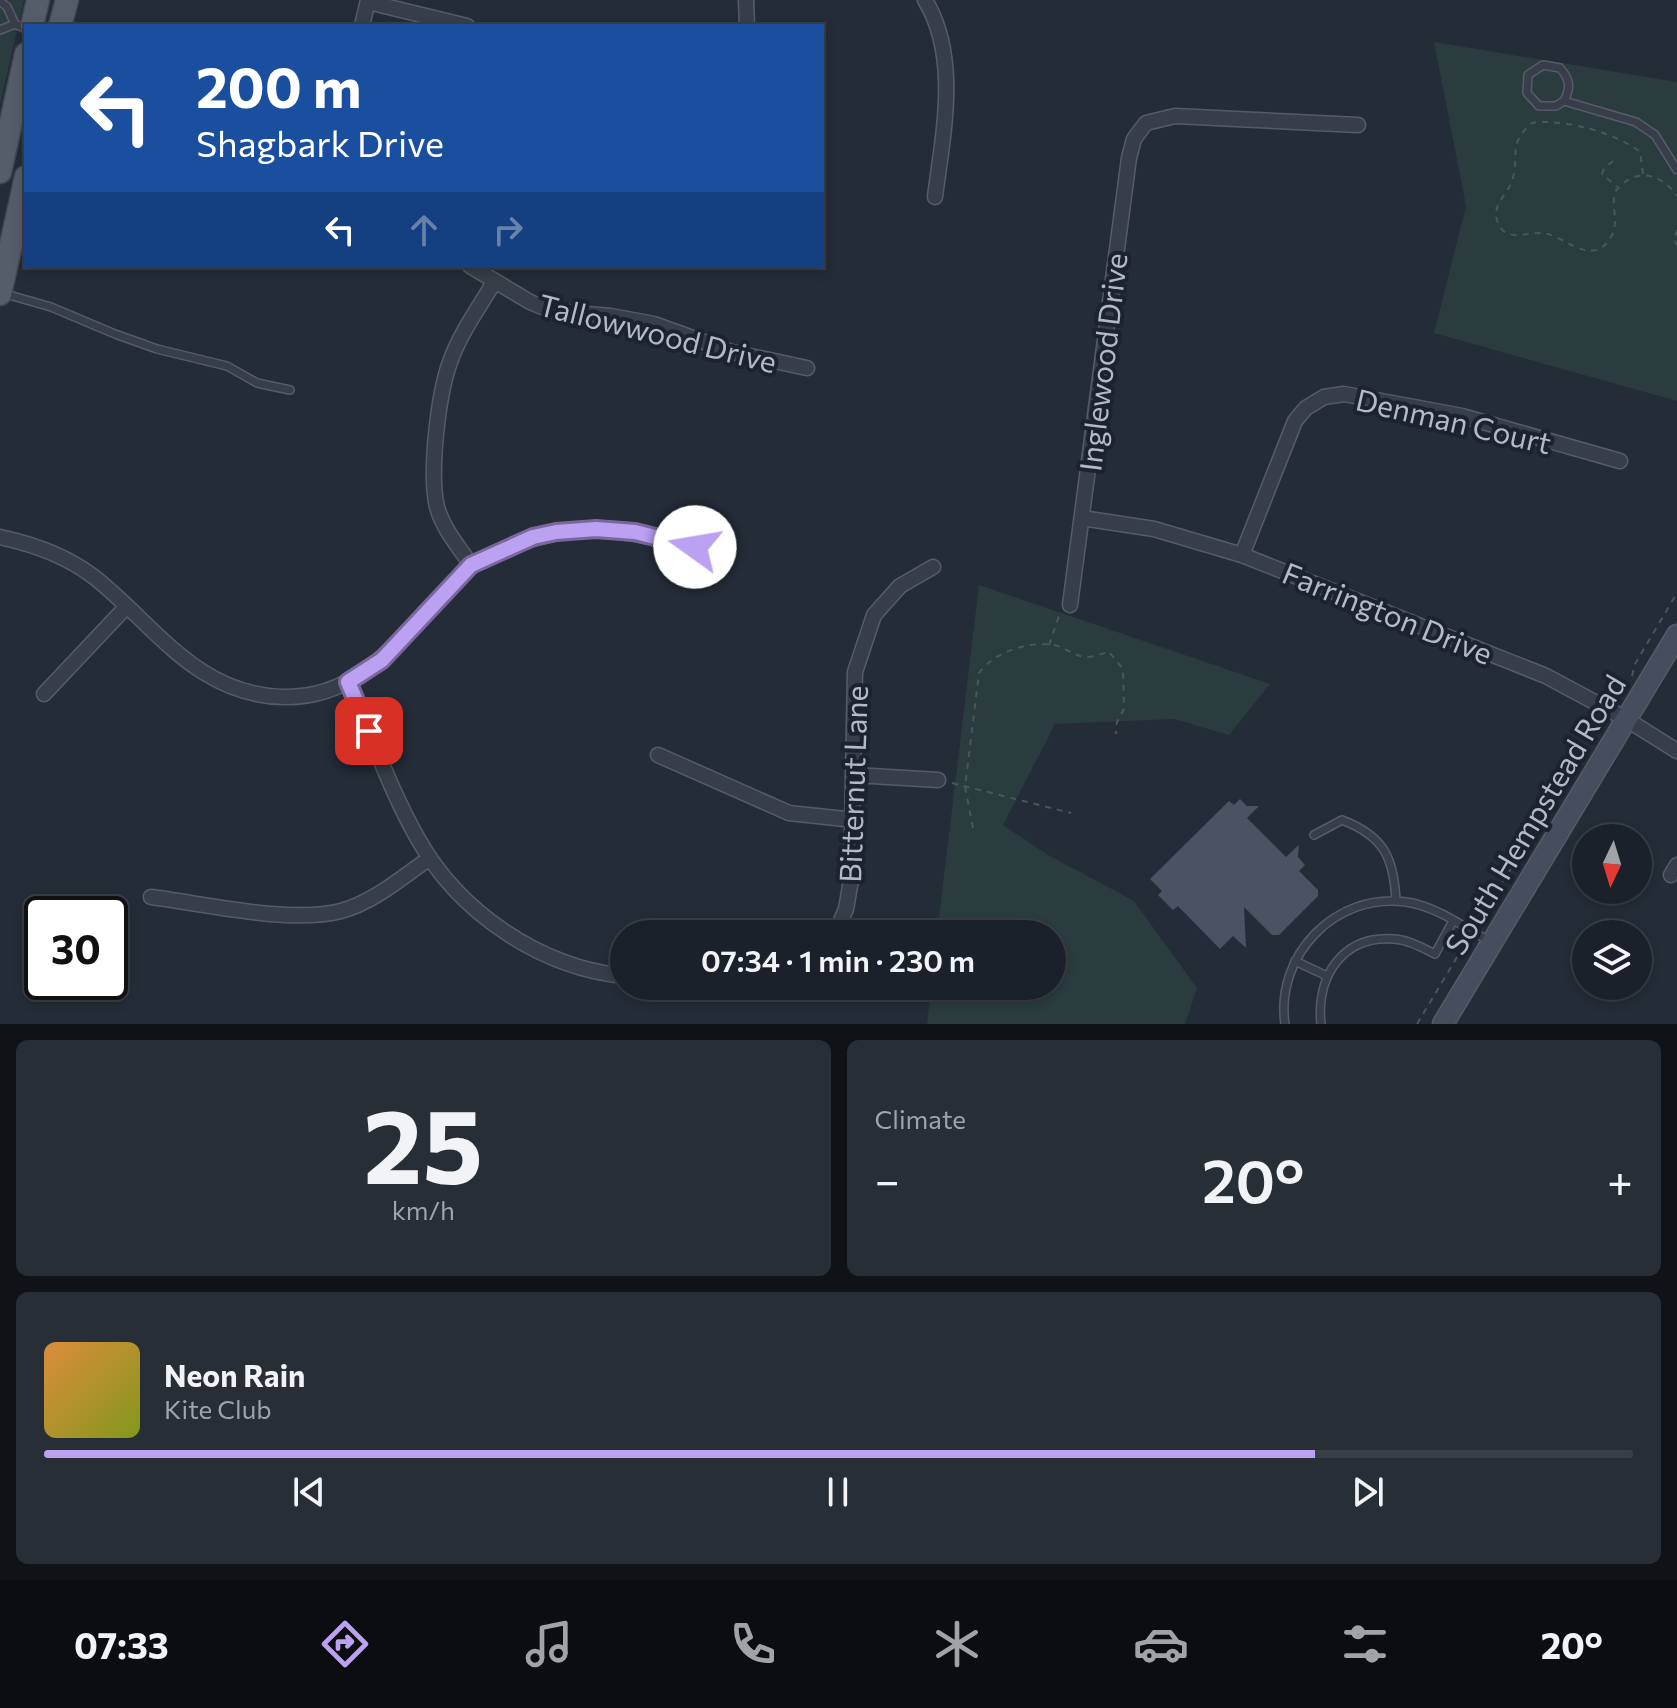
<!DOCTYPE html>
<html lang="en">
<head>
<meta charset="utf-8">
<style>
	body { margin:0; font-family:Commissioner,sans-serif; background:#282e36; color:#f1f3f6; height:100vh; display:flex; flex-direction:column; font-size:30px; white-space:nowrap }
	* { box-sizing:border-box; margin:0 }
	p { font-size:26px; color:#a0a3a8 }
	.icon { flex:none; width:44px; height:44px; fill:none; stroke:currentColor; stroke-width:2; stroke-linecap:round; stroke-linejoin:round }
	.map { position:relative; height:1024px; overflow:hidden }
	.sheet { display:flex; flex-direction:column; gap:16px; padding:16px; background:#0f1217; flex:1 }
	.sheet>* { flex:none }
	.banner { position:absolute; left:24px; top:24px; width:800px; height:244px; border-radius:0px; box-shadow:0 4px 12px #0003,0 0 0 2px #393e47; background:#1a4fa0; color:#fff; overflow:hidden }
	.needle { width:52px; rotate:184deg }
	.buttons { position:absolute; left:1572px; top:824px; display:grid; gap:16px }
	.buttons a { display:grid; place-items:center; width:80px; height:80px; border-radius:50%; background:#1b212a; box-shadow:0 4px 12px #0003,0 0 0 2px #393e47; font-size:40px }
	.speed { position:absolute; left:24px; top:896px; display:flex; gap:16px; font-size:40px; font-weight:700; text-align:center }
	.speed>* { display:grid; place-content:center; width:104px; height:104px; border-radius:50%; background:#1b212a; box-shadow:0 4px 12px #0003,0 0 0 2px #393e47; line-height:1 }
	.speed .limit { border:4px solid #111; border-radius:12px; background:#fff; color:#111 }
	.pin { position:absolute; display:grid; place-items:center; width:68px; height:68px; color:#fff; margin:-34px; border-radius:16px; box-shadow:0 4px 12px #0006 }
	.me { position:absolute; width:88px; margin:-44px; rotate:283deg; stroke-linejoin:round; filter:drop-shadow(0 0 6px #0008) }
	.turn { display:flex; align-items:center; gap:28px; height:168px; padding:0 40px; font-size:36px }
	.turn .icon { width:104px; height:104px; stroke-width:2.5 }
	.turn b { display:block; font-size:56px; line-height:68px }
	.lanes { display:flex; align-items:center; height:76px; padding:0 40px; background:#0003; justify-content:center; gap:40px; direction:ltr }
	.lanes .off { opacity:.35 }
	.big { font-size:60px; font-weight:600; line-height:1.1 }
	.sheet .widget { flex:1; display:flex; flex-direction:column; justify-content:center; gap:12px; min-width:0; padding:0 28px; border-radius:12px; background:#282e36 }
	.sheet .dial { align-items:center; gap:0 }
	.dial b { font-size:104px; line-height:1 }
	.song { display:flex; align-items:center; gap:24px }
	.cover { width:96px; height:96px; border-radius:12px; background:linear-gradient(135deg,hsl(30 70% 55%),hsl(70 70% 35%)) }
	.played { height:8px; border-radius:4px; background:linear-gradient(90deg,#bca0f2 80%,#393e47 80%) }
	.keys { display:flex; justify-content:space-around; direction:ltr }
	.heat { display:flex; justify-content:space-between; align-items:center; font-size:44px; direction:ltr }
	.sheet .tiles { flex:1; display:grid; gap:16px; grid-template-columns:1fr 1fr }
	.widget:last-child { grid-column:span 2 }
	.trip { position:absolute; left:610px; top:920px; width:456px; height:80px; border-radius:40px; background:#1b212a; box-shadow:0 4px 12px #0003,0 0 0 2px #393e47; font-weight:600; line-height:80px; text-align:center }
	.tabs { display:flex; height:128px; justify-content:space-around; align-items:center; background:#0b0d11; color:#a0a3a8 }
	.tabs .icon { width:56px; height:56px }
	.tabs .active { color:#bca0f2 }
	.tabs b { font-size:36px; color:#f1f3f6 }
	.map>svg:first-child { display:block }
	.green { fill:#2a3c3e }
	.building { fill:#4a5362 }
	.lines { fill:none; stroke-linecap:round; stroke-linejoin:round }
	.lane-casing { stroke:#565c67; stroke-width:10 }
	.street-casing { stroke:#565c67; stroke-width:17 }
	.secondary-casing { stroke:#565c67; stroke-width:23 }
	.primary-casing { stroke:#414752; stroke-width:25 }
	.path { stroke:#48575b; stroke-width:2; stroke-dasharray:6 6; stroke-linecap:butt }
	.lane { stroke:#373e49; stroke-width:7 }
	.street { stroke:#373e49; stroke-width:14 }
	.secondary { stroke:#464d5c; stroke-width:20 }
	.primary { stroke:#555d69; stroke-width:22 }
	.route-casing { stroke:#7a689d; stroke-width:20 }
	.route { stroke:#bca0f2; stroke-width:14 }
	.labels { text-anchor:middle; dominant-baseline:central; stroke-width:8; stroke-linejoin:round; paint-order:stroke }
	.street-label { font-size:30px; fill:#b3b9c5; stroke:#1d232e }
</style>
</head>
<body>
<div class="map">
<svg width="1677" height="1024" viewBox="0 0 1677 1024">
	<rect width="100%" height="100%" fill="#242c38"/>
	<path class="green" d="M 0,0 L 24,0 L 0,104 Z
		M 1434,42 L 1677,82 L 1677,401 L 1434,333 L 1466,206 Z
		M 979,585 L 1270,684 L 1229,735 L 1174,719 L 1055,724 L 1003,825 L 1048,855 L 1134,901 L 1197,988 L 1185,1024 L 927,1024 L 931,986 L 1052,986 L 1052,934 L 937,934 Z"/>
	<path class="building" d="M 1240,799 L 1247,806 L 1259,806 L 1247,818 L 1286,857 L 1299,845 L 1298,857 L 1305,865 L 1299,871 L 1318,890 L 1318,896 L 1279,935 L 1272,935 L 1244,907 L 1246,948 L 1233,936 L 1220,949 L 1178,906 L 1173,910 L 1158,895 L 1162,891 L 1150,879 L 1229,801 L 1234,805 Z"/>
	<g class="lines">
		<g class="lane-casing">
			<path id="lane" d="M 0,1 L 7,7 L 15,24 L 26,29
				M 0,30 L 15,24
				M 1564,101 C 1571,88 1570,79 1560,68 L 1543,65 L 1528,75 L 1527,93 L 1539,106 L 1556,106 L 1564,101 L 1636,122 L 1655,135 L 1677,170
				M 2,293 L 51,307 L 115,334 L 157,349 L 227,366 L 257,383 L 290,390
				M 1314,835 L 1342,820 C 1384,836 1394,858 1396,901
				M 1295,961 L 1327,976
				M 1285,1024 C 1275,955 1336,892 1406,902 C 1436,906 1464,927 1490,942
				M 1321,1024 C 1316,977 1342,935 1394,939 C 1409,940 1423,948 1435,954 L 1453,921"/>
		</g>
		<g class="street-casing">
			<path id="street" d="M 746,0 L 747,26
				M 925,0 C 960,58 943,133 935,197
				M 368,2 L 467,26
				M 362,26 L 368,0
				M 470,266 L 530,302 L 552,311 L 611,316 L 654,324 L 732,352 L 807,368
				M 1082,518 L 1154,529 L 1242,555 L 1546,676 L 1626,719 L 1677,751
				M 0,537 C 33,544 67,556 94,577 C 156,626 197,696 285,697 C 361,698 399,638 446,590 C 454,582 463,571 472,565 C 484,557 498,552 511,547 C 576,519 629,531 695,547
				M 1242,555 L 1295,421 L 1306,408 L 1324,397 L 1344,394 L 1462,416 L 1620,461
				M 471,565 C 459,547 443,529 437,507 C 429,474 438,395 450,362 C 460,333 479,308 494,282
				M 1070,605 L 1129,158 L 1134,139 L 1146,123 L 1175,116 L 1358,125
				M 348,682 C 371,734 390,790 418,839 C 459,912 539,967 624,976
				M 44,694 L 127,606
				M 658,755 L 789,813 L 854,820
				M 855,775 L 938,780
				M 1671,875 L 1677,865
				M 151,897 C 205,904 290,924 341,911 C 374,902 402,877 430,858
				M 835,934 L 846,909 L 851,880 L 855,672 L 874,615 L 900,586 L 933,567
				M 722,986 L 749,986"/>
		</g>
		<g class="secondary-casing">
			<path id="secondary" d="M 1443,1024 L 1677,635"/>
		</g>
		<g class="primary-casing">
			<path id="primary" d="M 32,26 L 38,0
				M 60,26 L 67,0
				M 0,172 L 26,54
				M 0,294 L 26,177"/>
		</g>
		<path class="path" d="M 1613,161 L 1604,168 L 1602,174 L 1617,187
			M 1643,174 L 1640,152 C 1617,133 1562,118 1532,123 C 1508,144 1519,153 1513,178 C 1509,194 1490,205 1498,223 C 1507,245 1531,229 1548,234 C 1569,240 1595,268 1612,235 C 1619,222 1611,206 1615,192 C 1634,167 1660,172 1677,196
			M 1677,230 L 1674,240 L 1677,245
			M 1049,645 L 1060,613
			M 1632,676 L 1635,664 L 1677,593
			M 952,783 L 1071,813
			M 973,828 L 965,787 L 979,673 C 994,652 1028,641 1054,645 C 1064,647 1073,655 1084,657 C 1091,658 1101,654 1109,652 L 1123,669 L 1124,709 L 1117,722 L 1116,734
			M 1478,923 L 1561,786 L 1573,773
			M 1417,1024 L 1466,942"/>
		<use href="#lane" class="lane"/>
		<use href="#street" class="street"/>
		<use href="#secondary" class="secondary"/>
		<use href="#primary" class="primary"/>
	</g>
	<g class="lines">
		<g class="route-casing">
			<path id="route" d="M 369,731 L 348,682 L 382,660 L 471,565 L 533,537 L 556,532 L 596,529 L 635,532 L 695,547"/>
		</g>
		<use href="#route" class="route"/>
	</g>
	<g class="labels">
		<g class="street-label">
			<text transform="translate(658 332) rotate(14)">Tallowwood Drive</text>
			<text transform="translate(1102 362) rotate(-83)">Inglewood Drive</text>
			<text transform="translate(1454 420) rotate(13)">Denman Court</text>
			<text transform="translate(1388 612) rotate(22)">Farrington Drive</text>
			<text transform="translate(852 784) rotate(-88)">Bitternut Lane</text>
			<text transform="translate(1534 814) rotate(-59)">South Hempstead Road</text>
		</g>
	</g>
</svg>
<div class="buttons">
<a><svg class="needle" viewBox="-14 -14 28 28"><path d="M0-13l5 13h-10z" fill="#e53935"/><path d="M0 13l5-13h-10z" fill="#a0a3a8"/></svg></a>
<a><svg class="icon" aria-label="layers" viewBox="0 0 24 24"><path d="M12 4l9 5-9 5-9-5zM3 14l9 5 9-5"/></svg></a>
</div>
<div class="speed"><div class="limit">30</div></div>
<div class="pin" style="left:369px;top:731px;background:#d93025"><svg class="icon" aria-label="arrive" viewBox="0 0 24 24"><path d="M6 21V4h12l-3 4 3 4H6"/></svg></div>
<svg class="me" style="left:695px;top:547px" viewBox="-20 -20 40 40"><circle r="19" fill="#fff"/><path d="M0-13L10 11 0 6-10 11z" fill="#bca0f2"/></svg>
<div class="trip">07:34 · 1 min · 230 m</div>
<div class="banner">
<div class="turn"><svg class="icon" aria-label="left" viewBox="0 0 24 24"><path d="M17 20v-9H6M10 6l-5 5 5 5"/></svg><div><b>200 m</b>Shagbark Drive</div></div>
<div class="lanes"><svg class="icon" aria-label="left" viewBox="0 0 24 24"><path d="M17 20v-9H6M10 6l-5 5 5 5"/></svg><svg class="icon off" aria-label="ahead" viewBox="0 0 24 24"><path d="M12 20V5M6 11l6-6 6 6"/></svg><svg class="icon off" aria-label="right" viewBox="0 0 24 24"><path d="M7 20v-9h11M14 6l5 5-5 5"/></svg></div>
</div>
</div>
<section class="sheet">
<div class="tiles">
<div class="widget dial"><b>25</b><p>km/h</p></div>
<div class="widget"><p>Climate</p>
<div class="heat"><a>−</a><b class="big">20°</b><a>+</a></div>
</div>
<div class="widget">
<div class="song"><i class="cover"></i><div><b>Neon Rain</b><p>Kite Club</p></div></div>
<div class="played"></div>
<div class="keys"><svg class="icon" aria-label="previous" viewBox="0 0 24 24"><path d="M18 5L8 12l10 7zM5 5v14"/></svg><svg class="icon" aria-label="pause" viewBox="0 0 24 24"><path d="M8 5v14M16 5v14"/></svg><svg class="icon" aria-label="next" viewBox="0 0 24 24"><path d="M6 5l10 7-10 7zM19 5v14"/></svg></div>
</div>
</div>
</section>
<nav class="tabs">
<b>07:33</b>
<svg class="icon active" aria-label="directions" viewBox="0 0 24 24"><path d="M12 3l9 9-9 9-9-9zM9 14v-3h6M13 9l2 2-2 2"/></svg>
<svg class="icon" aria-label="music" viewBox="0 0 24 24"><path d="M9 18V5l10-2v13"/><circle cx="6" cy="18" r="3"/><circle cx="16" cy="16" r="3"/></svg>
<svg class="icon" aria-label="phone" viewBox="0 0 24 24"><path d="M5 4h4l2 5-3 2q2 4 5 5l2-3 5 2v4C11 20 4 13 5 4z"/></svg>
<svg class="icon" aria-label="climate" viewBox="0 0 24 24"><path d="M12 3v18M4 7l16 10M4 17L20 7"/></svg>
<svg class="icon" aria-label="car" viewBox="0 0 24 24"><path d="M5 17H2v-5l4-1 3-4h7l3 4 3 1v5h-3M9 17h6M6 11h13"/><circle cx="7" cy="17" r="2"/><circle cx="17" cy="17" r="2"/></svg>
<svg class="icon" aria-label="filters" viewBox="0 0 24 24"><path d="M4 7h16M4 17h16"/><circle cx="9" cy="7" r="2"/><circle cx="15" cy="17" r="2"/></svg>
<b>20°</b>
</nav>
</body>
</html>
